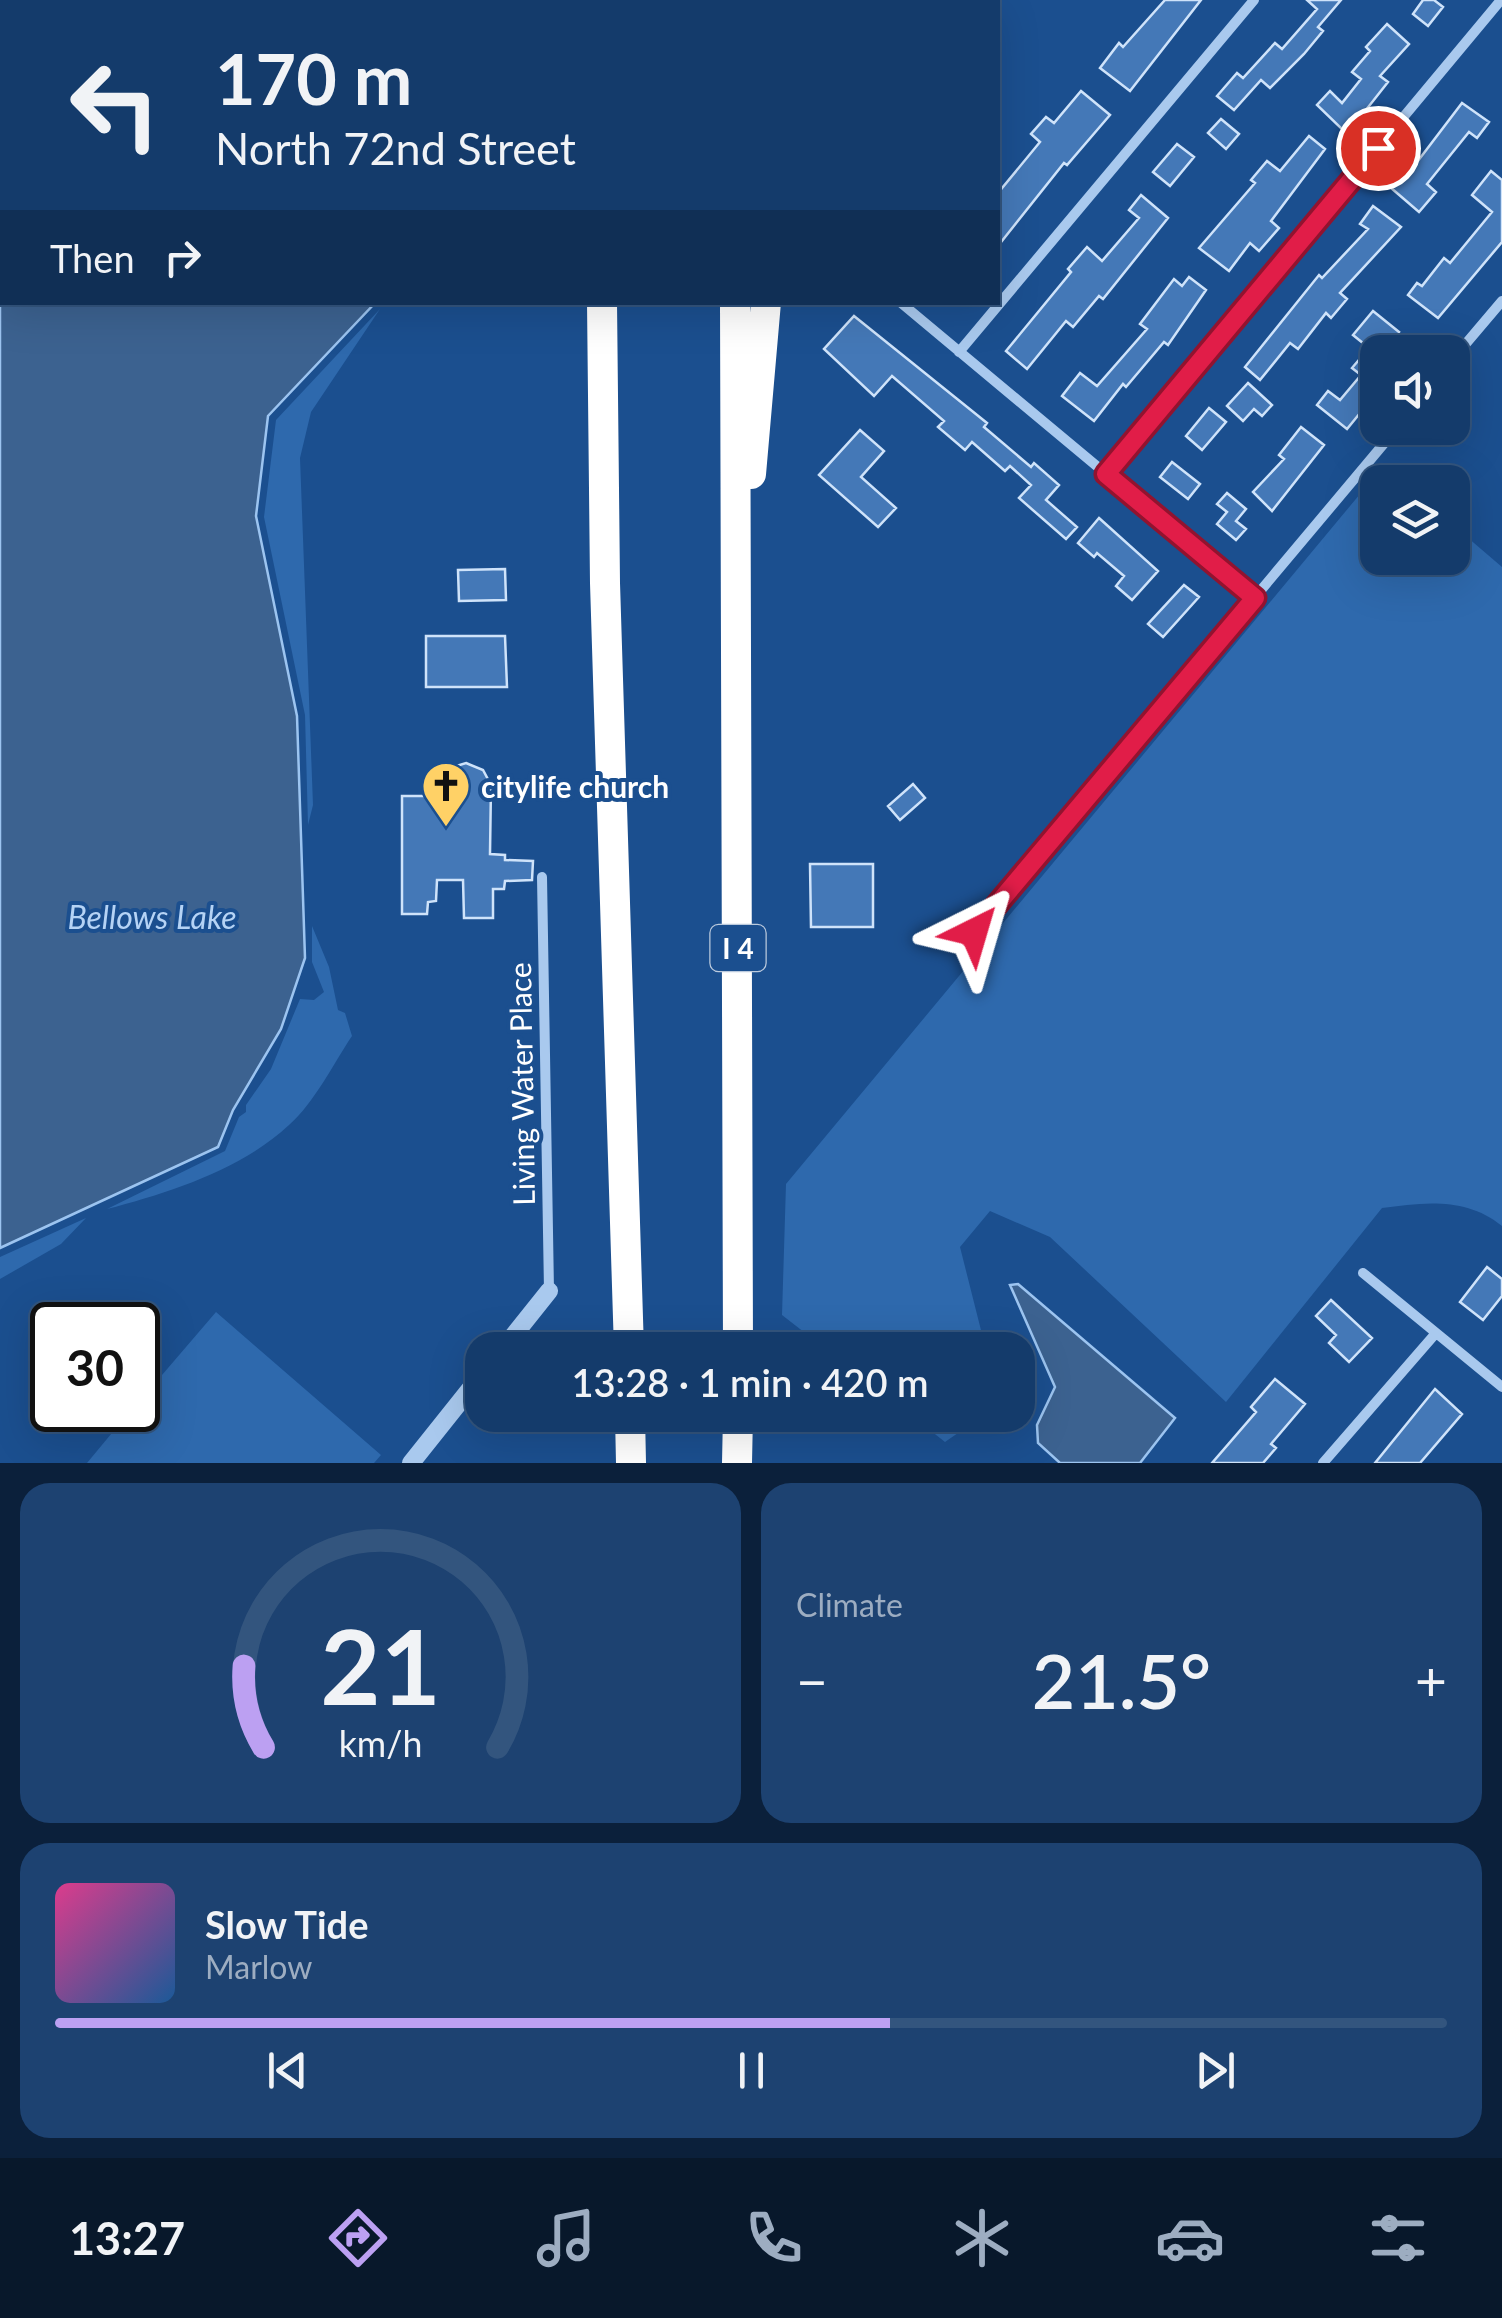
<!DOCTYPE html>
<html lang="en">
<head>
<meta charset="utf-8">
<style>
	body { margin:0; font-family:Lato,sans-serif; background:#1d4271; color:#f1f3f6; height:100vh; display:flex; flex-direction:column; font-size:38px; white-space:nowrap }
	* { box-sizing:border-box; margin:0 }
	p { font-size:32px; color:#9dadc1 }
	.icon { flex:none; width:55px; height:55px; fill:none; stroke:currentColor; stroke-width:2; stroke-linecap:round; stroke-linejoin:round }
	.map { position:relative; height:1463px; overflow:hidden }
	.panel { display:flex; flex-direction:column; gap:20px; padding:20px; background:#0b203b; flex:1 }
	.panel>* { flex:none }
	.hud { position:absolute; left:0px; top:0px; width:1000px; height:305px; box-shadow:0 10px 40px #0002,0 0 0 2px #33557e; background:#143b6b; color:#f1f3f6; overflow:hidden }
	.fabs { position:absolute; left:1360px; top:335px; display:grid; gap:20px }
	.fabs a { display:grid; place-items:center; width:110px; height:110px; border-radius:20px; background:#143b6b; box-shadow:0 10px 40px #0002,0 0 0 2px #33557e; font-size:50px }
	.speed { position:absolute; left:30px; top:1302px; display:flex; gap:20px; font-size:50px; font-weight:700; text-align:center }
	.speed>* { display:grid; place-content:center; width:130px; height:130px; border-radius:50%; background:#143b6b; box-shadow:0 10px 40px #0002,0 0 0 2px #33557e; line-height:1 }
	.speed .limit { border:5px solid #111; border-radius:15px; background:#fff; color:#111 }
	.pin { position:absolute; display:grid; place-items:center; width:85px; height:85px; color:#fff; margin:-42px; border:5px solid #fff; border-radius:50%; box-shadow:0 2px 10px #0007 }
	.me { position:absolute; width:110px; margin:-55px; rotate:40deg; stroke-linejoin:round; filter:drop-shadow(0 0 8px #0008) }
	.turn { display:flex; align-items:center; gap:35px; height:210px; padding:0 50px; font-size:45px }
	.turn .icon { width:130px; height:130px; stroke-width:2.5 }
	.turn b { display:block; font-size:70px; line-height:85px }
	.then { display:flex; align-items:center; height:95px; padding:0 50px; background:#0003; gap:20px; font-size:38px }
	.big { font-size:75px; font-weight:600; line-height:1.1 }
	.panel .widget { flex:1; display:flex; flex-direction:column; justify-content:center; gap:15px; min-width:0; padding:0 35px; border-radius:30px; background:#1d4271 }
	.panel .dial { align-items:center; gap:0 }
	.dial svg { height:260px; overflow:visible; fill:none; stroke:#33557e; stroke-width:7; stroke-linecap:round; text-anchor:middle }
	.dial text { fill:#f1f3f6; stroke:none }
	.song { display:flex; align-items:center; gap:30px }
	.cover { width:120px; height:120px; border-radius:15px; background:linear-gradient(135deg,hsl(330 70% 55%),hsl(210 70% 35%)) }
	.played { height:10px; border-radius:5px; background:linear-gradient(90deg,#bca0f2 60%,#33557e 60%) }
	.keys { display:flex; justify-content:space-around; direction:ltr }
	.heat { display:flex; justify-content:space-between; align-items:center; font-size:55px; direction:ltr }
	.panel .tiles { flex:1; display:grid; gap:20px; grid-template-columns:1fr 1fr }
	.widget:last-child { grid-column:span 2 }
	.trip { position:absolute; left:465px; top:1332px; width:570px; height:100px; border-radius:30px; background:#143b6b; box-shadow:0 10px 40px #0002,0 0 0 2px #33557e; font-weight:600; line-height:100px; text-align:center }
	.tabs { display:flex; height:160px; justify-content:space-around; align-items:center; background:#08182b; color:#9dadc1 }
	.tabs .icon { width:70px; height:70px }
	.tabs .current { color:#bca0f2 }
	.tabs b { font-size:45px; color:#f1f3f6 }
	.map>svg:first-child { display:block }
	.green { fill:#2e69ad }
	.water { fill:#3c6290; stroke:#9cc4f0; stroke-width:2.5 }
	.building { fill:#4478b7; stroke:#cfe3fa; stroke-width:2.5 }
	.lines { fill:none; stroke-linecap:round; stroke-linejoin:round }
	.minor { stroke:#a9c9ee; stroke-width:10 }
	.tertiary { stroke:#a9c9ee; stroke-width:18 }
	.motorway { stroke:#fff; stroke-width:30 }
	.route-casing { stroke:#92132f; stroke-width:25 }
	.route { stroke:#e11d48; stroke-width:18 }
	.labels { text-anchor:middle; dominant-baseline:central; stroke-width:8; stroke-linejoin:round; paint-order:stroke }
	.shield { fill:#1b4f8f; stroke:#bbcadd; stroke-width:2.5 }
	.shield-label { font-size:28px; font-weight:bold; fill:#fff }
	.poi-label { font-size:30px; font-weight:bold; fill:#fff; stroke:#1b4f8f; text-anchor:start }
	.street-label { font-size:30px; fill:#fff; stroke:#1b4f8f }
	.water-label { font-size:32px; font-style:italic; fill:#b5d3f5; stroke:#1b4f8f }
</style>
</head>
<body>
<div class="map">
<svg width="1502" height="1463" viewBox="0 0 1502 1463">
	<rect width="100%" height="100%" fill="#1b4f8f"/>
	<path class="green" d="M 380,309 L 311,412 L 300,458 L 313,805 L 308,825 L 305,715 L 264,517 L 276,420 Z
		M 1370,482 L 1377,486 L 1378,558 L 1452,558 L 1453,525 L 1502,567 L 1502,1226 C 1467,1197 1424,1202 1382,1208 L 1226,1402 L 1050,1237 L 990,1211 L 960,1247 L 986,1350 L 827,1350 L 782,1315 L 786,1184 Z
		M 312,926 L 329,967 L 338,1010 L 345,1013 L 352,1036 C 333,1064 315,1102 289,1125 C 241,1170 168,1193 107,1209 L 225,1151 L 239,1117 L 246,1112 L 246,1105 L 271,1069 L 300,999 L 314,1000 L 324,992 L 312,962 Z
		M 86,1218 L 61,1244 L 0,1279 L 0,1257 Z
		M 216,1312 L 381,1455 L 374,1463 L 87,1463 L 131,1410 L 138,1410 L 138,1403 Z
		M 911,1415 L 984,1415 L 945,1442 Z"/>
	<path class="water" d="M 0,0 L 498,2 L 2,2 L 2,302 L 375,303 L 268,416 L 256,516 L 297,716 L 305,958 L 281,1029 L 233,1110 L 218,1147 L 0,1248 Z
		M 1018,1284 L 1175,1418 L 1140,1463 L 1060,1463 L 1038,1443 L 1037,1425 L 1055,1387 L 1010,1285 Z"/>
	<path class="building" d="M 1165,0 L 1201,0 L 1130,91 L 1100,68 L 1119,43 L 1123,47 Z
		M 1307,0 L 1341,0 L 1318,27 L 1323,31 L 1304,54 L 1270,88 L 1261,80 L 1234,110 L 1217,96 L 1237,73 L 1243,78 L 1275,43 L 1282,49 L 1317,9 Z
		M 1423,0 L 1434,0 L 1443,7 L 1428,26 L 1413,14 Z
		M 1387,24 L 1409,44 L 1380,76 L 1388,82 L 1347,134 L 1317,105 L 1330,91 L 1342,103 L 1361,79 L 1352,72 L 1370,51 L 1366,47 Z
		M 1081,91 L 1110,115 L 1067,165 L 1064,163 L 998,246 L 998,193 L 1040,142 L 1031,134 L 1046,117 L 1054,123 Z
		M 1462,103 L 1489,122 L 1477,138 L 1469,132 L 1427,184 L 1436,192 L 1419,212 L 1390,187 L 1407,167 L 1411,170 Z
		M 1221,119 L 1239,134 L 1226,149 L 1208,133 Z
		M 1309,136 L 1325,149 L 1271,221 L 1279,228 L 1259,251 L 1250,243 L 1229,271 L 1199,248 L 1255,183 L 1251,180 L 1267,161 L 1280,171 Z
		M 1177,144 L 1194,157 L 1170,186 L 1153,172 Z
		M 1491,171 L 1502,180 L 1502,242 L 1438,318 L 1408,295 L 1417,283 L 1422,286 L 1444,258 L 1450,263 L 1492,212 L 1472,195 Z
		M 1141,195 L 1168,218 L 1103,299 L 1099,296 L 1073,327 L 1066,321 L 1027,369 L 1006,351 L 1071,272 L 1068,269 L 1087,247 L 1102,261 L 1139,218 L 1129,210 Z
		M 1373,206 L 1401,227 L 1340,293 L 1347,299 L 1331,318 L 1326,313 L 1298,349 L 1290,343 L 1260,380 L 1245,367 L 1319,275 L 1322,278 L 1368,229 L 1360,224 Z
		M 1189,277 L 1206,290 L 1168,345 L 1164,342 L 1126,387 L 1123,384 L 1094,421 L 1062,396 L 1080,373 L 1097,386 L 1147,329 L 1140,324 L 1174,279 L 1182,286 Z
		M 1373,311 L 1399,332 L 1389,344 L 1400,352 L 1378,352 L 1378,391 L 1347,429 L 1317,405 L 1328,391 L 1340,400 L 1361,375 L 1352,368 L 1369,348 L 1353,335 Z
		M 854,316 L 987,423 L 984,427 L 1031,467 L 1034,463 L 1059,485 L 1046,500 L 1077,527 L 1066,539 L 1019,498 L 1031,485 L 1010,466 L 1005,471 L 972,442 L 965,450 L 938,427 L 944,421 L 892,376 L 874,396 L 824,349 Z
		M 1248,383 L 1272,405 L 1262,416 L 1254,409 L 1243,421 L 1227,406 Z
		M 1209,408 L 1226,422 L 1202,450 L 1186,436 Z
		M 1301,427 L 1324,445 L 1272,511 L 1253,492 L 1284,459 L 1279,455 Z
		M 860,430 L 884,451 L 861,477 L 896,508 L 878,527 L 819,475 Z
		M 1172,462 L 1200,484 L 1188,499 L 1160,477 Z
		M 1227,493 L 1246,509 L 1236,521 L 1246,529 L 1236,540 L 1217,524 L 1227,512 L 1217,504 Z
		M 1099,518 L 1158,571 L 1132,600 L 1116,586 L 1124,576 L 1097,553 L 1094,557 L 1078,543 Z
		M 505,569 L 506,600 L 459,601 L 458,570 Z
		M 1184,585 L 1199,597 L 1163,637 L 1148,624 Z
		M 426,636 L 505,636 L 507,687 L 426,687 Z
		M 466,763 L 483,770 L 491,785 L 490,854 L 505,855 L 505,860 L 533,861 L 532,880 L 505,881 L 504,889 L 493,889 L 493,918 L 464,918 L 463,880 L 437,880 L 436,901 L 428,902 L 427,914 L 402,914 L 402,796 L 425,796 L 425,779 L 442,779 L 453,767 Z
		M 913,784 L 925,798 L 900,820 L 888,806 Z
		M 810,864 L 873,864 L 873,927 L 811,927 Z
		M 1487,1267 L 1502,1279 L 1502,1296 L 1483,1320 L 1460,1302 Z
		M 1331,1300 L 1372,1338 L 1349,1362 L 1329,1343 L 1336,1335 L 1316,1316 Z
		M 1275,1379 L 1305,1404 L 1271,1444 L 1276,1448 L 1263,1463 L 1212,1463 L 1256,1412 L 1251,1407 Z
		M 1435,1389 L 1462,1414 L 1420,1463 L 1375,1463 Z"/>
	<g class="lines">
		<path class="minor" d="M 872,0 L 872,2
			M 900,302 L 1255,598
			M 959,352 L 1254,0
			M 1452,360 L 1502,301
			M 1106,474 L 1501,0
			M 542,877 L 549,1291
			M 974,932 L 1397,428
			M 1363,1273 L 1502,1387
			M 1323,1463 L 1436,1333"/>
		<path class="tertiary" d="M 502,1350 L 549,1291
			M 411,1463 L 482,1374"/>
		<path class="motorway" d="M 554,0 L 555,2
			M 598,0 L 598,2
			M 734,0 L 734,2
			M 788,2 L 788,0
			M 602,302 L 605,583 L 629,1350
			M 735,302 L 738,1350
			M 751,474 L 766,302
			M 630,1415 L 631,1463
			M 737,1463 L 738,1415"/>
	</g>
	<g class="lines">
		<g class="route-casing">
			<path id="route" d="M 974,932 L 1255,598 L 1106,474 L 1378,148"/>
		</g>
		<use href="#route" class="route"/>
	</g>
	<defs>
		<g id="church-pin" transform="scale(2.5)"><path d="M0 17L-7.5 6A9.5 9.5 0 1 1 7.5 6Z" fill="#ffd166" stroke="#1b4f8f"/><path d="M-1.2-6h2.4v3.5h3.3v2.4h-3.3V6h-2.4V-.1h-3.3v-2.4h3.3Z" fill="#111"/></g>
	</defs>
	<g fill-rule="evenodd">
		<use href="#church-pin" x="446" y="786"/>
	</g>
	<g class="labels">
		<rect class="shield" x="710.5" y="925" width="55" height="46" rx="8"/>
		<g class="shield-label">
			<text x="738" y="948">I 4</text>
		</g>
		<g class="poi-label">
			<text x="481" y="786">citylife church</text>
		</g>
		<g class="street-label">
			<text transform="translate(521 1084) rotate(-91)">Living Water Place</text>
		</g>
		<g class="water-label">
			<text x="152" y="916">Bellows Lake</text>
		</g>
	</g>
</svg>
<div class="fabs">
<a><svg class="icon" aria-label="sound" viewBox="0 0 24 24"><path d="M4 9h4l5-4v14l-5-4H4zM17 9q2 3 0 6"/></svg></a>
<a><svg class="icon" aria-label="layers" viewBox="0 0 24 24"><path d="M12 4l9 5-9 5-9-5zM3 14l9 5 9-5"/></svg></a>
</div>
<div class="speed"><div class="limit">30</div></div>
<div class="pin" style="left:1378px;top:148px;background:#d93025"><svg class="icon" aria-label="arrive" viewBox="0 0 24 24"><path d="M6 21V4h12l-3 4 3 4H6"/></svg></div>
<svg class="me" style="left:974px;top:932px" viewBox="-20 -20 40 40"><path d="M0-17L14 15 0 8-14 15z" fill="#e11d48" stroke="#fff" stroke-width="4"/></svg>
<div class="trip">13:28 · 1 min · 420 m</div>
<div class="hud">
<div class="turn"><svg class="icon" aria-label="left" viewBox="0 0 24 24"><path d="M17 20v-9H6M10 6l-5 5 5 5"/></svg><div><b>170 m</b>North 72nd Street</div></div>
<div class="then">Then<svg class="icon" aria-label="right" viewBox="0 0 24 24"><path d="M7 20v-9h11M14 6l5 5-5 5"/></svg></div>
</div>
</div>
<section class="panel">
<div class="tiles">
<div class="widget dial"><svg viewBox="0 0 100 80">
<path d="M14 69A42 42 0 1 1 86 69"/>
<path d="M14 69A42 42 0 0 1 8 44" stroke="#bca0f2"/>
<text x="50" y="56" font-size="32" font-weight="700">21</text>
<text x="50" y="72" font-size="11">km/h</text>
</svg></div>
<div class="widget"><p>Climate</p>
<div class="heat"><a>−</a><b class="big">21.5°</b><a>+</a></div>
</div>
<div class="widget">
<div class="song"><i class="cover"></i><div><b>Slow Tide</b><p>Marlow</p></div></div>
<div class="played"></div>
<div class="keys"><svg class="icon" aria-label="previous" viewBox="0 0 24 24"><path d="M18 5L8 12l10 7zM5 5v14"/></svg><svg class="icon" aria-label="pause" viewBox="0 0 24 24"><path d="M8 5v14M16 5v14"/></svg><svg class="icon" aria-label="next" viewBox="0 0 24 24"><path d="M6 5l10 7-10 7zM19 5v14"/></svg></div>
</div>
</div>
</section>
<nav class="tabs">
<b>13:27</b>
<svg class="icon current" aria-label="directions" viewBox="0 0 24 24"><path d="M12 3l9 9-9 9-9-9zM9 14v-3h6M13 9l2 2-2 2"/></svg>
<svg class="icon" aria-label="music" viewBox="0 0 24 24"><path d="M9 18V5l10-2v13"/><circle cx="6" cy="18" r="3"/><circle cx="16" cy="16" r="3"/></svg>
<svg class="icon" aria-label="phone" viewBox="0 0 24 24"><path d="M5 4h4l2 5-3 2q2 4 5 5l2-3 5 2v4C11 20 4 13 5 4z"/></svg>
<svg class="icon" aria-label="climate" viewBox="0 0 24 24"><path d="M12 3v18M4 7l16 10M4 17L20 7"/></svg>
<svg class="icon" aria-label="car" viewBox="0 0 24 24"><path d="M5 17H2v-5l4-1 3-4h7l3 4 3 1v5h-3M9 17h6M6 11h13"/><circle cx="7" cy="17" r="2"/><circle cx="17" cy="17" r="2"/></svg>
<svg class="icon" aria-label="filters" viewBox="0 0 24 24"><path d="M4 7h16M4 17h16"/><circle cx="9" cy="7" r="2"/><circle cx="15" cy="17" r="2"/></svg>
</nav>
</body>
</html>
